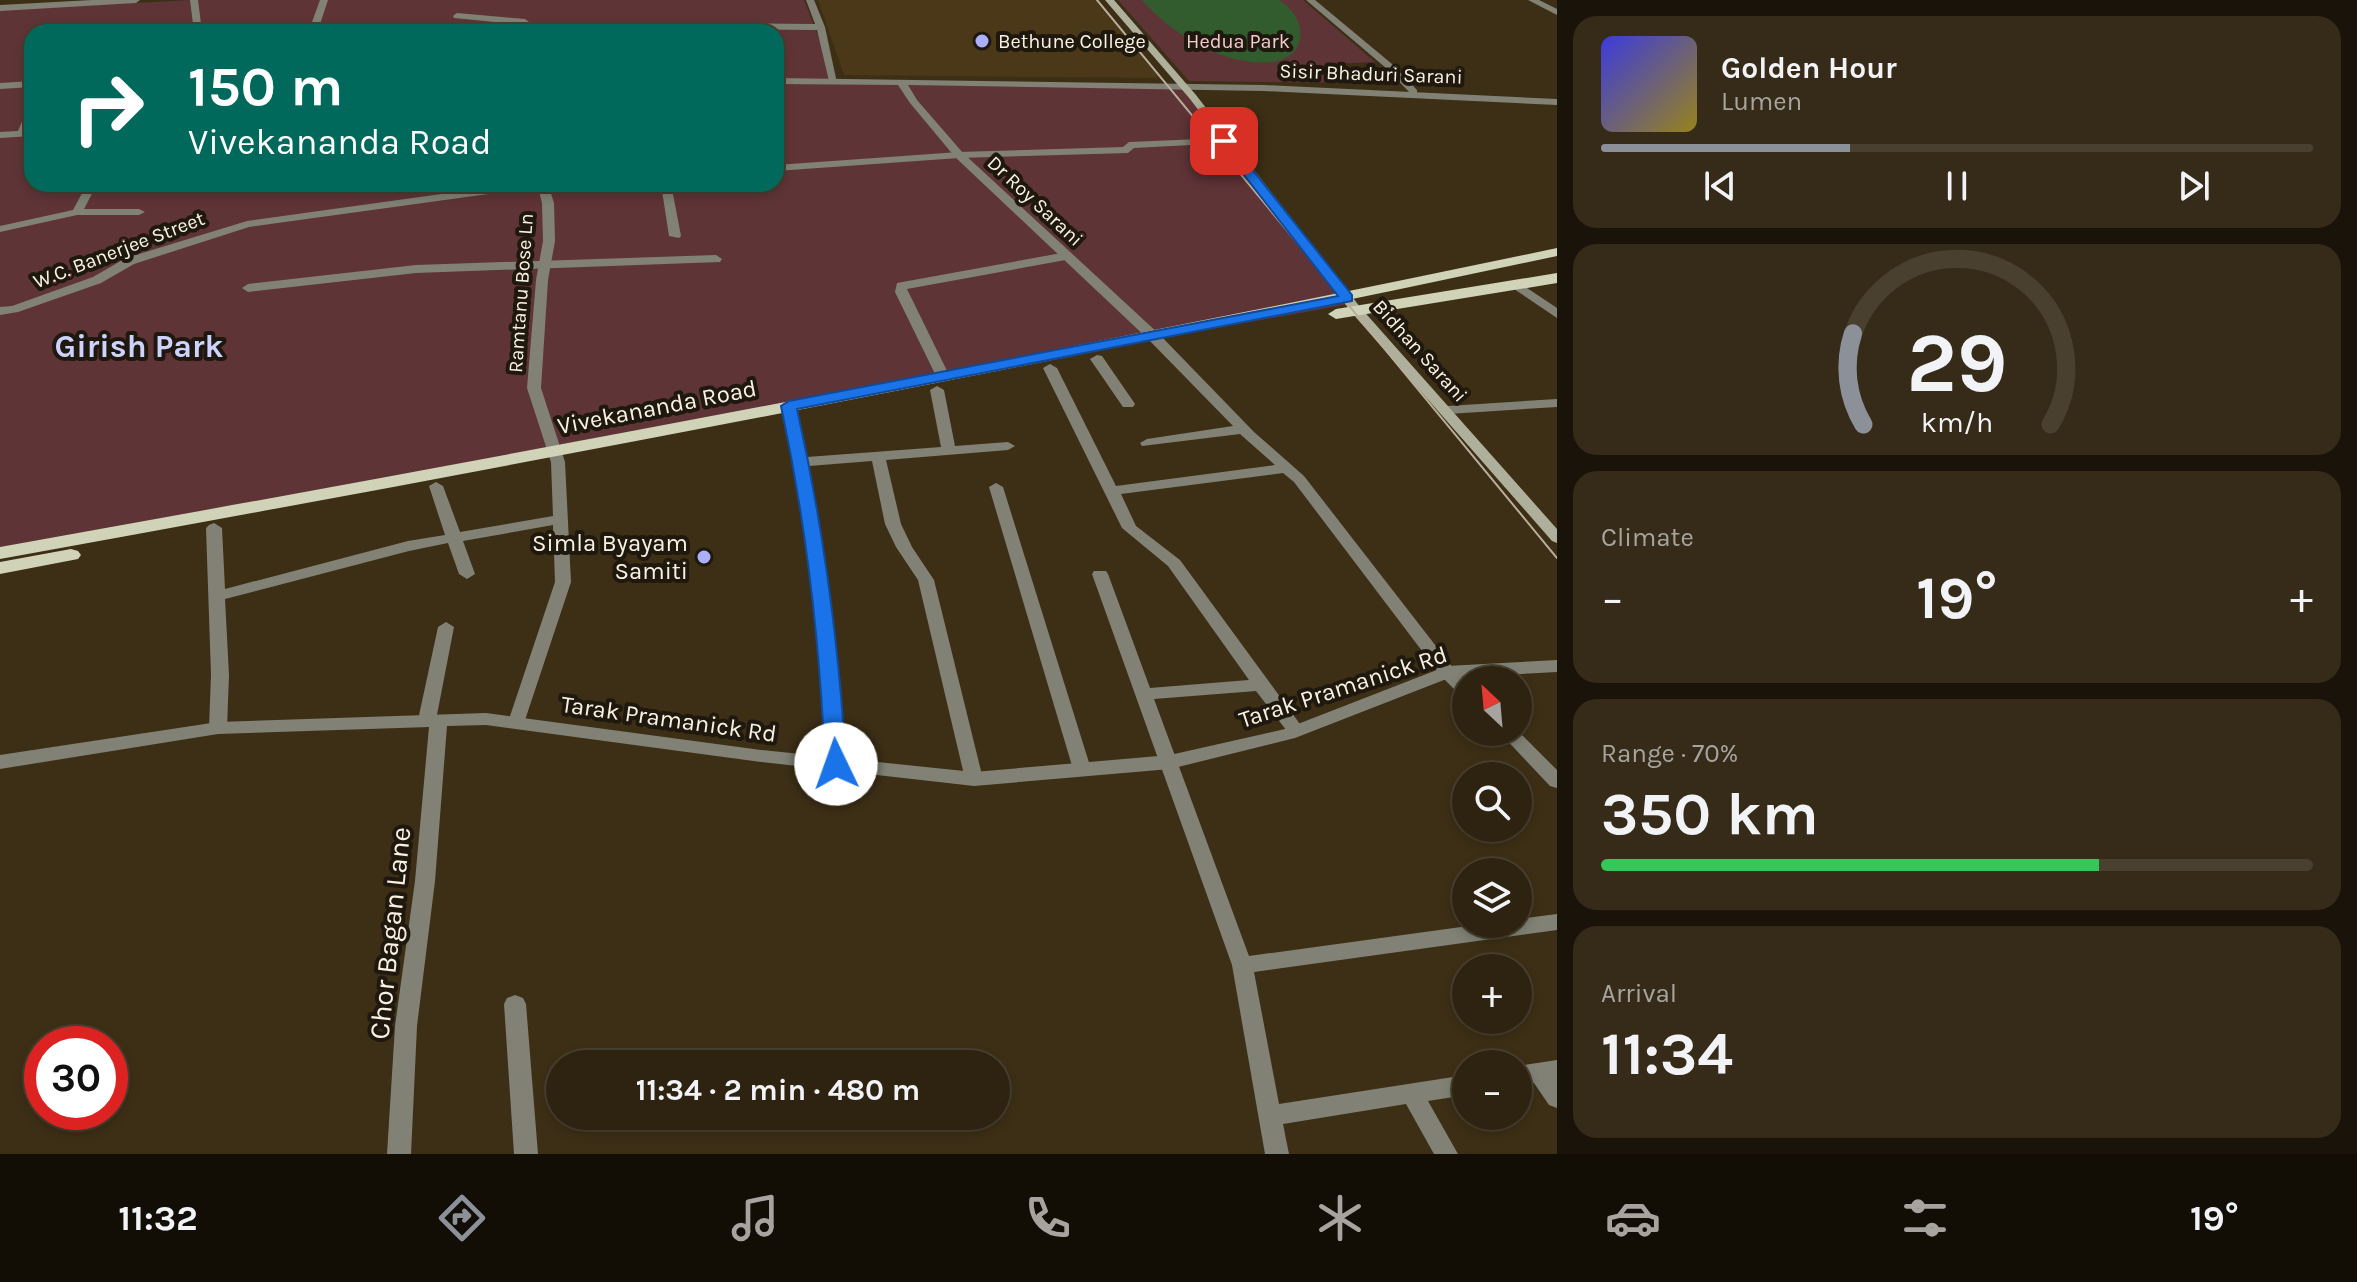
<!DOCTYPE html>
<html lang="en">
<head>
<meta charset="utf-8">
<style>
	body { margin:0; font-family:Karla,sans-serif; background:#362b19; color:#f1f3f6; height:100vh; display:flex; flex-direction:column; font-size:30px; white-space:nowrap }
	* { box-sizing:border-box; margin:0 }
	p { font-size:26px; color:#a7a49f }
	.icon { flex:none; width:44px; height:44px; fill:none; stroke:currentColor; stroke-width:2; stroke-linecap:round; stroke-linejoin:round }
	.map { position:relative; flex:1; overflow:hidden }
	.drawer { display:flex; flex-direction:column; gap:16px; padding:16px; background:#191309; width:800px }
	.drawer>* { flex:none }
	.hud { position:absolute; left:24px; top:24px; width:760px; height:168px; border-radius:24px; box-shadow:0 4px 12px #0003,0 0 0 2px #494030; background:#00695c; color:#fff; overflow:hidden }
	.needle { width:52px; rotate:334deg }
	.controls { position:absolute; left:1452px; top:666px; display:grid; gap:16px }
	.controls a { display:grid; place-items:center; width:80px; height:80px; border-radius:50%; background:#2e2310; box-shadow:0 4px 12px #0003,0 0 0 2px #494030; font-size:40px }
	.speed { position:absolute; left:24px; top:1026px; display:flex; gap:16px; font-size:40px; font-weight:700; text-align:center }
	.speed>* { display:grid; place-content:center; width:104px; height:104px; border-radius:50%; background:#2e2310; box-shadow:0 4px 12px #0003,0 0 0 2px #494030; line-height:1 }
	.speed .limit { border:12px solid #d22; background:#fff; color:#111 }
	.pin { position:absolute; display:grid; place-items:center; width:68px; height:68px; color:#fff; margin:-34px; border-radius:16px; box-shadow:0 4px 12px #0006 }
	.me { position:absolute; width:88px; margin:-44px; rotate:357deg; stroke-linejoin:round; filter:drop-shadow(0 0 6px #0008) }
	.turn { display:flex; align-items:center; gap:28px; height:168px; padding:0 32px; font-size:36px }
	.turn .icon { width:104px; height:104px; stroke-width:2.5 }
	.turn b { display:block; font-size:56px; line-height:68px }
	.big { font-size:60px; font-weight:700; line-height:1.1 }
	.drawer .card { flex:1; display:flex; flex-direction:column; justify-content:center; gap:12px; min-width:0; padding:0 28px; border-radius:24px; background:#362b19 }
	.drawer .dial { align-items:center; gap:0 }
	.dial svg { height:208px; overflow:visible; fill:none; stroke:#494030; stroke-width:7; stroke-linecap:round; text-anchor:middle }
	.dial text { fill:#f1f3f6; stroke:none }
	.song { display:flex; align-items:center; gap:24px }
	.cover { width:96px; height:96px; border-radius:12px; background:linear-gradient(135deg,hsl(240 70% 55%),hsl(50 70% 35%)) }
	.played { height:8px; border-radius:4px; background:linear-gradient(90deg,#8c9099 35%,#494030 35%) }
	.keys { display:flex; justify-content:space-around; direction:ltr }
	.heat { display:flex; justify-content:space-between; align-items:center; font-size:44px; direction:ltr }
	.charge { height:12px; border-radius:6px; background:linear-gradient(90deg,#34c759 70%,#494030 0) }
	.trip { position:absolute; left:546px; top:1050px; width:464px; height:80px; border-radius:40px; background:#2e2310; box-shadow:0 4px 12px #0003,0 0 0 2px #494030; font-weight:700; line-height:80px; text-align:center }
	.dock { display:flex; height:128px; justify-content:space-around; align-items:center; background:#120e06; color:#a7a49f }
	.dock .icon { width:56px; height:56px }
	.dock .on { color:#8c9099 }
	.dock b { font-size:36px; color:#f1f3f6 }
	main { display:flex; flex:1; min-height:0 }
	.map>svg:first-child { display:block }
	.built { fill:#4a3818 }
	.green { fill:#5f3437; fill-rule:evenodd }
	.water { fill:#325c2e }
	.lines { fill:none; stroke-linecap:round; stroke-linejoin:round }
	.minor { fill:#818275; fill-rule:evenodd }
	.tertiary { fill:#818275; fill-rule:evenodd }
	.secondary { fill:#aeb09b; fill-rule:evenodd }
	.primary { fill:#d1d3b8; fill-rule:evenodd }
	.tram { stroke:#b9ae9c; stroke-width:2 }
	.route { fill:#1a73e8; stroke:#114b97; stroke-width:2 }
	.poi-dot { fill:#aab0fc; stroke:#1f180e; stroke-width:3 }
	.labels { text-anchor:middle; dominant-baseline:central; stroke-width:8; stroke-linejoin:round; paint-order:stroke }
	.far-poi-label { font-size:20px; fill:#faf1e2; stroke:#1f180e; text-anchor:start }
	.far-park-label { font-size:20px; fill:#f4cbcd; stroke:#1f180e }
	.far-street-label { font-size:20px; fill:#faf1e2; stroke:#1f180e }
	.street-label { font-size:24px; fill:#faf1e2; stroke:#1f180e }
	.poi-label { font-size:24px; fill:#faf1e2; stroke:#1f180e; text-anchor:end }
	.near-street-label { font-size:28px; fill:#faf1e2; stroke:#1f180e }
	.district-label { font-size:32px; font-weight:bold; fill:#ced3fe; stroke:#1f180e }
</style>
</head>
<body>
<main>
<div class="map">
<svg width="1557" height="1154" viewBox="0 0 1557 1154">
	<rect width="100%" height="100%" fill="#3d2f16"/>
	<path class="built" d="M 818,0 L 1095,0 L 1161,78 L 844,75 Z"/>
	<path class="green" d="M 192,0 L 804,0 L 836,82 L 1183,87 L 1356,303 L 0,547 L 0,10 ZM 32,32 L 776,32 L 776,184 L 32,184 Z
		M 1118,0 L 1303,0 L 1375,62 L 1333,64 L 1356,83 L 1189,81 Z"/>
	<path class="water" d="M 1142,0 L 1279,0 C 1307,16 1310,57 1272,62 C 1224,67 1172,34 1142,0 Z"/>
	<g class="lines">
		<path class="minor" d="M 190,0 L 198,0 L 202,32 L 194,32 Z
			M 320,0 L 328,0 L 320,24 L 322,32 L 314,32 L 312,27 L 246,32 L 312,22 Z
			M 806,0 L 814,0 L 825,27 L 837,83 L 829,81 L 817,30 L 625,28 L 623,32 L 615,32 L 617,25 L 621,22 L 815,24 Z
			M 1306,0 L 1315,0 L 1392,64 L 1417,90 L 1417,94 L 1411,94 L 1386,68 Z
			M 1528,0 L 1539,0 L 1557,9 L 1557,15 Z
			M 457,13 L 525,19 L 529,22 L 525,25 L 454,18 L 453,16 Z
			M 32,107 L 32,122 L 29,130 L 32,130 L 32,136 L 0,138 L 0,132 L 18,131 L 27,110 Z
			M 1224,138 L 1228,139 L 1228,143 L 1134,148 L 1128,153 L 959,158 L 776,171 L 776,165 L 959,152 L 1123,147 L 1129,142 Z
			M 87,184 L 97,184 L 84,209 L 139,209 L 145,212 L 139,215 L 77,215 L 0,232 L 0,226 L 73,210 Z
			M 661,184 L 671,184 L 681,236 L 679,238 L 669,236 Z
			M 1067,252 L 1071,253 L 1071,259 L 907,289 L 950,377 L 948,380 L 938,380 L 895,292 L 897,283 Z
			M 716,255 L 722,259 L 720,262 L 416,273 L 248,292 L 242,288 L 248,284 L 416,265 Z
			M 1518,282 L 1557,308 L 1557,318 L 1514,289 L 1514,283 Z
			M 1154,333 L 1159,334 L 1254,432 L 1304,476 L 1453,668 L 1466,681 L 1466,697 L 1460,695 L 1441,676 L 1294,482 L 1283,473 L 1121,494 L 1136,526 L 1180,560 L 1305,731 L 1302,735 L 1290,735 L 1256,691 L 1154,699 L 1249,956 L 1483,924 L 1518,924 L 1518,919 L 1557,914 L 1557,930 L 1254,972 L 1279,1104 L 1466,1075 L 1466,1095 L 1428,1101 L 1458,1154 L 1434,1154 L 1406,1104 L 1283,1124 L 1289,1154 L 1265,1154 L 1232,965 L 1092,574 L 1094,571 L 1106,571 L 1108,574 L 1150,688 L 1249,680 L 1168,566 L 1122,528 L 1043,368 L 1050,364 L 1057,368 L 1116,486 L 1275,465 L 1240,434 L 1142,446 L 1140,443 L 1147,439 L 1233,426 L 1149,340 L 1149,334 Z
			M 1097,355 L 1102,356 L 1133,401 L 1135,404 L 1133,407 L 1123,407 L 1090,359 Z
			M 937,386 L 944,390 L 955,446 L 1008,442 L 1015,446 L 1008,450 L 886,460 L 901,524 L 912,547 L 934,580 L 983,779 L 981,784 L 967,784 L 965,779 L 918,580 L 896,547 L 885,524 L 872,461 L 809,466 L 841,688 L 845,764 L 843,769 L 829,769 L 827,764 C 821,645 806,523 782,406 L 789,402 L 796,406 L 807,457 L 941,447 L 930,390 Z
			M 1557,399 L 1557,407 L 1448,414 L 1441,410 L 1448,406 Z
			M 558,458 L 565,462 L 571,582 L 523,726 L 511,726 L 508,722 L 555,582 L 553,525 L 463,541 L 475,574 L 467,579 L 459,574 L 448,543 L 409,551 L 225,599 L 229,675 L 227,728 L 224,732 L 212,732 L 209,728 L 211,675 L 206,528 L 209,525 L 214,523 L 222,528 L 225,589 L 408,541 L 445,535 L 429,486 L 436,482 L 443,486 L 460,532 L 553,516 L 551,462 Z
			M 996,483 L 1003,487 L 1091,769 L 1089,774 L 1075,774 L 1073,769 L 989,487 Z
			M 446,622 L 454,627 L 436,720 L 433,724 L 421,724 L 418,720 L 438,627 Z
			M 1518,731 L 1557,770 L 1557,788 L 1550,786 L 1499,732 Z
			M 515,995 L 523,998 L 526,1004 L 538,1154 L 514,1154 L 504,1004 L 507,998 Z
			M 1557,1060 L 1557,1108 L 1549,1105 L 1534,1083 L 1518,1086 L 1518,1066 Z"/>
		<path class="tertiary" d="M 92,0 L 140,0 L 136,3 L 0,11 L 0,5 Z
			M 776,78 L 1264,85 L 1557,99 L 1557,105 L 1264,91 L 908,85 L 917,100 L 963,153 L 1159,334 L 1159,340 L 1149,340 L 955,157 L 910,103 L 898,85 L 776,84 Z
			M 32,81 L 32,87 L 0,89 L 0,83 Z
			M 513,184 L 548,184 L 554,203 L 555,241 L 548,280 L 541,388 L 565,462 L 563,465 L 558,466 L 551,462 L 527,388 L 536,280 L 543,241 L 542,203 L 538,187 L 249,227 L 134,264 L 101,283 L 18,312 L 0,315 L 0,307 L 12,306 L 93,277 L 126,258 L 247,221 Z
			M 1557,660 L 1557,672 L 1449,678 L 1295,738 L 1170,769 L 974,786 L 761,762 L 486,725 L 447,726 L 435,881 L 417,1026 L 411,1154 L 387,1154 L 395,1026 L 415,881 L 429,727 L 218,734 L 0,769 L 0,755 L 218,722 L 486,713 L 761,750 L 974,772 L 1170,755 L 1285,729 L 1447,666 Z"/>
		<path class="secondary" d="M 1105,0 L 1114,0 L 1196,95 L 1360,307 L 1557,529 L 1557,543 L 1552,541 L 1352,313 L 1190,99 Z"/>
		<path class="primary" d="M 1557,248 L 1557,256 C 1040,366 520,465 0,559 L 0,547 C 520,454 1040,356 1557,248 Z
			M 1557,273 L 1557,283 L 1336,319 L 1328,314 L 1336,309 Z
			M 71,549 L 78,551 L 81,555 L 78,559 L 0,574 L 0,562 Z"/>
		<path class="tram" d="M 1097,0 L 1557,558"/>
	</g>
	<path class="route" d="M 1224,138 L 1228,139 L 1352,295 L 1352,301 L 797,409 C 823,525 839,645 846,764 L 843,769 L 828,769 L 825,764 C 820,644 806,523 781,406 L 789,401 L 1338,296 L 1220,144 L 1218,141 Z"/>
	<g class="poi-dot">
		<circle cx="982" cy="41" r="8"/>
		<circle cx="704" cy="557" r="8"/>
	</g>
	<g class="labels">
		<g class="far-poi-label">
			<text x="998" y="41">Bethune College</text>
		</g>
		<g class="far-park-label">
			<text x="1238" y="41">Hedua Park</text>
		</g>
		<g class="far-street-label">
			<text transform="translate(1371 74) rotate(2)">Sisir Bhaduri Sarani</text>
			<text transform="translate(1035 201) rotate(43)">Dr Roy Sarani</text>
			<text transform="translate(119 250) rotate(-21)">W.C. Banerjee Street</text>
			<text transform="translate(521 293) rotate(-86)">Ramtanu Bose Ln</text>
			<text transform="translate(1420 351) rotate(48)">Bidhan Sarani</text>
		</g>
		<g class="street-label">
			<text transform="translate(657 407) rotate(-11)">Vivekananda Road</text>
			<text transform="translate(1343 687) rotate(-18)">Tarak Pramanick Rd</text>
			<text transform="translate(669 719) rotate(8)">Tarak Pramanick Rd</text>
		</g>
		<g class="poi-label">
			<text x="688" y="543">Simla Byayam<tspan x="688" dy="28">Samiti</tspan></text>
		</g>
		<g class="near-street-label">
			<text transform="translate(390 933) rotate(-84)">Chor Bagan Lane</text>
		</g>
		<g class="district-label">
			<text x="139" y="346">Girish Park</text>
		</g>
	</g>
</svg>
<div class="controls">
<a><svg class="needle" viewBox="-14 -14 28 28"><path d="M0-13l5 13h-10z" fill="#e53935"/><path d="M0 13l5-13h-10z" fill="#a7a49f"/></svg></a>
<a><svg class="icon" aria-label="search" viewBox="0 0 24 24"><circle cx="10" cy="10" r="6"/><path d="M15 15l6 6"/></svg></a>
<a><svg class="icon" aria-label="layers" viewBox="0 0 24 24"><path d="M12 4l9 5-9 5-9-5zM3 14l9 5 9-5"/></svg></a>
<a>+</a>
<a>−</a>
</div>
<div class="speed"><div class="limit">30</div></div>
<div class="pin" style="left:1224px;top:141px;background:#d93025"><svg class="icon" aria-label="arrive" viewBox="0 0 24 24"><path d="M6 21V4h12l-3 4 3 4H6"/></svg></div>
<svg class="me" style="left:836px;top:764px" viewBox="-20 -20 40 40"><circle r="19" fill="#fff"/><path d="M0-13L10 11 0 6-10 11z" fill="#1a73e8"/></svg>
<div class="trip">11:34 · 2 min · 480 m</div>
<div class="hud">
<div class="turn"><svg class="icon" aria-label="right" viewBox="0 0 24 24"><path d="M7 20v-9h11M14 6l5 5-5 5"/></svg><div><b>150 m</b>Vivekananda Road</div></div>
</div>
</div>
<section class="drawer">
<div class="card">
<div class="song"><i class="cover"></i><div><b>Golden Hour</b><p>Lumen</p></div></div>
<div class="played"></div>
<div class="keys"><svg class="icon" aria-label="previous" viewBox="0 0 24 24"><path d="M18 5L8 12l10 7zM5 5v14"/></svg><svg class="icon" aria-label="pause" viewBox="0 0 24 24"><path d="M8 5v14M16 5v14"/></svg><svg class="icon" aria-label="next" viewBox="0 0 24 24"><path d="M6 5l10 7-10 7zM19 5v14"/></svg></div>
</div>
<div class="card dial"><svg viewBox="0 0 100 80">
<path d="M14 69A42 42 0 1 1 86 69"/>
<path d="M14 69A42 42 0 0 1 10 34" stroke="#8c9099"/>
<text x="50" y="56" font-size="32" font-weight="700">29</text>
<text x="50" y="72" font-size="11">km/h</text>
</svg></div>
<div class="card"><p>Climate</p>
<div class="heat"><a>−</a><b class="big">19°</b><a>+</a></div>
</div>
<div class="card"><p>Range · 70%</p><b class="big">350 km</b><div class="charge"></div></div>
<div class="card"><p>Arrival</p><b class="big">11:34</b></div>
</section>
</main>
<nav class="dock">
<b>11:32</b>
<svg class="icon on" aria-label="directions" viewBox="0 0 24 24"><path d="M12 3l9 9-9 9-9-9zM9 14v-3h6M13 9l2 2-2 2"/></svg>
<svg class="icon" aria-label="music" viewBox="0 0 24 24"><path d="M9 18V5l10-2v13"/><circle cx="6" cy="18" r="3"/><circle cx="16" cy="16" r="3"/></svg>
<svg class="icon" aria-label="phone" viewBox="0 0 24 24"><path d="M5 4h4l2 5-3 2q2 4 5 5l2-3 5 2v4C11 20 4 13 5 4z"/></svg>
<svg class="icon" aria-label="climate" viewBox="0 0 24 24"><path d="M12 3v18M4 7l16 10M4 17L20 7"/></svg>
<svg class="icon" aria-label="car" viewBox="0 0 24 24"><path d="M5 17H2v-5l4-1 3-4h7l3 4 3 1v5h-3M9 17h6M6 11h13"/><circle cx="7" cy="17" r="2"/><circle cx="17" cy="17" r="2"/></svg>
<svg class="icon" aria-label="filters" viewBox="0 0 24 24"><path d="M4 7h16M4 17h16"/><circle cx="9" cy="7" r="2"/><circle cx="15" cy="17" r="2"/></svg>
<b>19°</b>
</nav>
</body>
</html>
